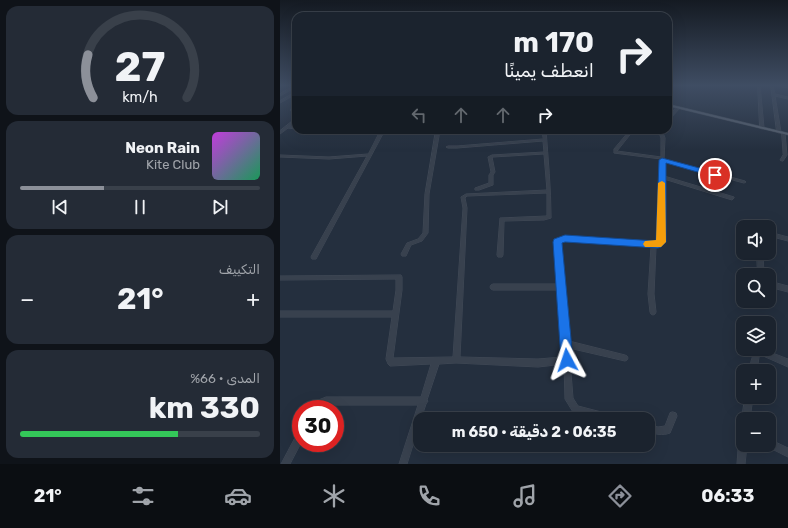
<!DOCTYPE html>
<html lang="ar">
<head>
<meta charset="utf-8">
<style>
	body { margin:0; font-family:Rubik,"Noto Sans Arabic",sans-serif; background:#242b36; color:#f1f3f6; direction:rtl; height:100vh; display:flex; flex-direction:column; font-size:15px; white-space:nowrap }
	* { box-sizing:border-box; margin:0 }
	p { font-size:13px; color:#a0a4aa }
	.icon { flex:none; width:22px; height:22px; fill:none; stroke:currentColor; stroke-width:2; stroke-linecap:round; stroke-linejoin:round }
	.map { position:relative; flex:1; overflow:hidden; direction:ltr }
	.panel { display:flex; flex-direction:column; gap:6px; padding:6px; background:#0f1319; width:280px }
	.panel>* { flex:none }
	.banner { position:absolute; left:12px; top:12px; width:380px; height:122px; border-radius:12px; box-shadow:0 4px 16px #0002,0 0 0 1px #39404a; direction:rtl; background:#1b232e; color:#f1f3f6; overflow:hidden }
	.tools { position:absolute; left:456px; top:220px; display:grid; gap:8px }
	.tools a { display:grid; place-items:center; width:40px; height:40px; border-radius:8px; background:#1b232e; box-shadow:0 4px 16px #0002,0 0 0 1px #39404a; font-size:20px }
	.speed { position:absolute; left:12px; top:400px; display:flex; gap:8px; font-size:20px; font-weight:700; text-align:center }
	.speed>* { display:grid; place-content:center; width:52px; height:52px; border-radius:50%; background:#1b232e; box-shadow:0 4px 16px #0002,0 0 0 1px #39404a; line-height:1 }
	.speed .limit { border:6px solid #d22; background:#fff; color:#111 }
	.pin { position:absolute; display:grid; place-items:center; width:34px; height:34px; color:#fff; margin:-17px; border:2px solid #fff; border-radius:50%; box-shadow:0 1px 4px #0007 }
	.me { position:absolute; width:44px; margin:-22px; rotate:355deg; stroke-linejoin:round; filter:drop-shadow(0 0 3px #0008) }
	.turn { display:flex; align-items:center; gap:14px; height:84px; padding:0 12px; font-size:18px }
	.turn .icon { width:52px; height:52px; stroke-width:2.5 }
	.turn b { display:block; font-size:28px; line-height:34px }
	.lanes { display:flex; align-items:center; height:38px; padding:0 12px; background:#0003; justify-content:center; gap:20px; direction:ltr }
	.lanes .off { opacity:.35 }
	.big { font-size:30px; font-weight:700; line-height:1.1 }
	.panel .tile { flex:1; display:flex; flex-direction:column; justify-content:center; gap:6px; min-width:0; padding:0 14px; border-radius:12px; background:#242b36 }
	.panel .dial { align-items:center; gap:0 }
	.dial svg { height:104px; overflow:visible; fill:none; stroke:#39404a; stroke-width:7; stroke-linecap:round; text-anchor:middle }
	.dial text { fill:#f1f3f6; stroke:none }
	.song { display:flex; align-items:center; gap:12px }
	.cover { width:48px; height:48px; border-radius:6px; background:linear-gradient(135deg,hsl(290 70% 55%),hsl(150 70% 35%)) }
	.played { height:4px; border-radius:2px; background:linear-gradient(90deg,#8c9099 35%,#39404a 35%) }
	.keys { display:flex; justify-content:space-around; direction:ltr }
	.heat { display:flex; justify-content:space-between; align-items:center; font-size:22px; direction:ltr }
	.charge { height:6px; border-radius:3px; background:linear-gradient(90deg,#34c759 66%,#39404a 0) }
	.trip { position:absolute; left:133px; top:412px; width:242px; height:40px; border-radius:12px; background:#1b232e; box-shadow:0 4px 16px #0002,0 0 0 1px #39404a; font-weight:700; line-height:40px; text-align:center; direction:rtl }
	.tabs { display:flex; height:64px; justify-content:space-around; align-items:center; background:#0b0e12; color:#a0a4aa }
	.tabs .icon { width:28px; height:28px }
	.tabs .active { color:#8c9099 }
	.tabs b { font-size:18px; color:#f1f3f6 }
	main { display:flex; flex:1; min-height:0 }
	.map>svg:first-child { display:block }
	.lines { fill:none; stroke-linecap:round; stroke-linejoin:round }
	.minor-casing { stroke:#414a57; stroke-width:1 }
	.major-casing { stroke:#414a57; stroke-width:1 }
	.minor { fill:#38414e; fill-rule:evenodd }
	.major { fill:#56606e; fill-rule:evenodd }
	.route { fill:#1a73e8; stroke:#114b97 }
	.slow { fill:#f59e0b }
</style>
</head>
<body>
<main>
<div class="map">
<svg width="508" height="464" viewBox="0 0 508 464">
	<rect width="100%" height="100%" fill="#242f3e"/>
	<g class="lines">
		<g class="minor-casing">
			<path id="minor" d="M 15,85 L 16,85 L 16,87 L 0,96 L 0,94 Z
				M 478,85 L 480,85 L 484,128 L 482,129 L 480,128 Z
				M 491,85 L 493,85 L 495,94 L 508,97 L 508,99 L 495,96 L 501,132 L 499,133 L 497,132 Z
				M 497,85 L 508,86 L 508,88 L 498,86 Z
				M 16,92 L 16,94 L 0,103 L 0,101 Z
				M 15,106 L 16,106 L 16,108 L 14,110 L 16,110 L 16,112 L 11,111 L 11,109 Z
				M 397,107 L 400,108 L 389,120 L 388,120 L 388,117 Z
				M 15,119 L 16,119 L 16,122 L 10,126 L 16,127 L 16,129 L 8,128 L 0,134 L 0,131 Z
				M 101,130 L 105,130 L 36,259 L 32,259 L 31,257 L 32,255 L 87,156 L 49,159 L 0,157 L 0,155 L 49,157 L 88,154 Z
				M 156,130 L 160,130 L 149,194 L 148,233 L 142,241 L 131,245 L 126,256 L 122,256 L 121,254 L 127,243 L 138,239 L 143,233 L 145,194 Z
				M 262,130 L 266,130 C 268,159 271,188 271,217 L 271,218 L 264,220 L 224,221 L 223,255 L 222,257 L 218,257 L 217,255 L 220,218 L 267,216 L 267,193 L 187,196 L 185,198 L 187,208 L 180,357 L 258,359 L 283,357 L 278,290 L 213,290 L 211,289 L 210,287 L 211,285 L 213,284 L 278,284 L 274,241 L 275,240 L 285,237 L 377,243 L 378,235 L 381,159 L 334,153 L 334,149 L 350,130 L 353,131 L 337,151 L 381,157 L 381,138 L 378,130 L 382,130 L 385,138 L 384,159 L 465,181 L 466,182 L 464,183 L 384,162 L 384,176 L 454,197 L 454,198 L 452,200 L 384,179 L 384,235 L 381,245 L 376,247 L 374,294 L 376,312 L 375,314 L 373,315 L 371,314 L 370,312 L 368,294 L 371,247 L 285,241 L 280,242 L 289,341 L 345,355 L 347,356 L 348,358 L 347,360 L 345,361 L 289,348 L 293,398 L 298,406 L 333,415 L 336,416 L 337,419 L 318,419 L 293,412 L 285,399 L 284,364 L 258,367 L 176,363 L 159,364 L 147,400 L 148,401 L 146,404 L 141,419 L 140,419 L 140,423 L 127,464 L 119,464 L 138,405 L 46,405 L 42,407 L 40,409 L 31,409 L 36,401 L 46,397 L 141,397 L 151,364 L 110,366 L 108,364 L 106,359 L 112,317 L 0,317 L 0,311 L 113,311 L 116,290 L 116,279 L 0,280 L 0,276 L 119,275 L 121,275 L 122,277 L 122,290 L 113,358 L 173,357 L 183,208 L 181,197 L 186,194 L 267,190 L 264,154 L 213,157 L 212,157 L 215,172 L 213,175 L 213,185 L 199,190 L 195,190 L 195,188 L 209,183 L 209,175 L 211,172 L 208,157 L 212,155 L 264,152 L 263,141 L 177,148 L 168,148 L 166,147 L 168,146 L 177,146 L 263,139 Z
				M 502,132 L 505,133 L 507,155 L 503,161 L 502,161 L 500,160 L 503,155 Z
				M 489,232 L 508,237 L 508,241 L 489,236 Z
				M 477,253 L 483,253 L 484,275 L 478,275 Z
				M 489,281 L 508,286 L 508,292 L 489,287 Z
				M 480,349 L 482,349 L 508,359 L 508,367 L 481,355 L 479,357 L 477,371 L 469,371 C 471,363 471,352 480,349 Z
				M 465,397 L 473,397 L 470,419 L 463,419 L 463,421 L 462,419 Z
				M 393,412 L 396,413 L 397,416 L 390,433 C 382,436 376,434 368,432 L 368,424 L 378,427 L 385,426 L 390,413 Z
				M 21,431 L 21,443 L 10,464 L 1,464 L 18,432 Z
				M 463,432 L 463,445 L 467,445 L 465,464 L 457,464 L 459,436 L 460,433 Z
				M 489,439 L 508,448 L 508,457 L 486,446 L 486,445 L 489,445 Z"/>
		</g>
		<g class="major-casing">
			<path id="major" d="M 388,104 L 508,133 L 508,135 L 388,106 Z"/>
		</g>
		<use href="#minor" class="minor"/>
		<use href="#major" class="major"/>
	</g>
	<linearGradient id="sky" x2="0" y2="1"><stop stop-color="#141a22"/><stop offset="0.57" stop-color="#3f4d63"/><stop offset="1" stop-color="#3f4d63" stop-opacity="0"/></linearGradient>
	<rect width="508" height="150" fill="url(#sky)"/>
	<path class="route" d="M 382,158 L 438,173 L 439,175 L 435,177 L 386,163 L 386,242 L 381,247 L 378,248 L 285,242 L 282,243 L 293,360 L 292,365 L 287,367 L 282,365 L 281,360 L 273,242 L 274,239 L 285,235 L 376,241 L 379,160 Z"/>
	<path class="slow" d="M 382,181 L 385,183 L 386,242 L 381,247 L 365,247 L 363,244 L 365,241 L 376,240 L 378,183 Z"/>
</svg>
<div class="tools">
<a><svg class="icon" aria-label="sound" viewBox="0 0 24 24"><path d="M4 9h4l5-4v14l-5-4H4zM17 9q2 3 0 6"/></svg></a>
<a><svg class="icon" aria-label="search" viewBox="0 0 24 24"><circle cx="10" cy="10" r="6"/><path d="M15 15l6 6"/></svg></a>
<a><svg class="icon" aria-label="layers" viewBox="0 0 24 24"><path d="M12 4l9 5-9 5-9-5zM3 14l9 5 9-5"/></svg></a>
<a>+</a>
<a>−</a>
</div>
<div class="speed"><div class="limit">30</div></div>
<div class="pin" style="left:435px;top:175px;background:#d93025"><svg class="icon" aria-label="arrive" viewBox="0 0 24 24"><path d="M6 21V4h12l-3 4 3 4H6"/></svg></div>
<svg class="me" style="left:287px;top:360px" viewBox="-20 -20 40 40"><path d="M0-17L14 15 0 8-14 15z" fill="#1a73e8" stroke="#fff" stroke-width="4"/></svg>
<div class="trip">06:35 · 2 دقيقة · 650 m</div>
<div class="banner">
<div class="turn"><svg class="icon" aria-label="right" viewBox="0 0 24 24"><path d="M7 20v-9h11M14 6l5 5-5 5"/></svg><div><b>170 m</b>انعطف يمينًا</div></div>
<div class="lanes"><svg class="icon off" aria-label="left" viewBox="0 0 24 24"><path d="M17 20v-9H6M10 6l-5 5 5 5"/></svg><svg class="icon off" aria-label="ahead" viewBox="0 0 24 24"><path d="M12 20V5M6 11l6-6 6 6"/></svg><svg class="icon off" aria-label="ahead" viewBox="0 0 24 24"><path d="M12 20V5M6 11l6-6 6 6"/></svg><svg class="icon" aria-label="right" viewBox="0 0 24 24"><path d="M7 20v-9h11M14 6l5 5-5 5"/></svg></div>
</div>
</div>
<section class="panel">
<div class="tile dial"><svg viewBox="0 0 100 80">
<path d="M14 69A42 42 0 1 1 86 69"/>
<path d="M14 69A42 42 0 0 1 10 36" stroke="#8c9099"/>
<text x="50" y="56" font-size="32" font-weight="700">27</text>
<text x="50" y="72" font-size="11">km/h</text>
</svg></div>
<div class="tile">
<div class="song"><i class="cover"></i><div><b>Neon Rain</b><p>Kite Club</p></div></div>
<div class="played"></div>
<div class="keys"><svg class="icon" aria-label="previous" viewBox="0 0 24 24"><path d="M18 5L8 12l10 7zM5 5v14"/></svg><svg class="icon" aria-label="pause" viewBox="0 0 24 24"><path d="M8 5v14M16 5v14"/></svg><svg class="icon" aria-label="next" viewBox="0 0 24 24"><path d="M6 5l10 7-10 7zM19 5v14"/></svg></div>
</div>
<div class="tile"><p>التكييف</p>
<div class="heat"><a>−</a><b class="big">21°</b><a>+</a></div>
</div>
<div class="tile"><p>المدى · 66%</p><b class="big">330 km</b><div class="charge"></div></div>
</section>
</main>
<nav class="tabs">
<b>06:33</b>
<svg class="icon active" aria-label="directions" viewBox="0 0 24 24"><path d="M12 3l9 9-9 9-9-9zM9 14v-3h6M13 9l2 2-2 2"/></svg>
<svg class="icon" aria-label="music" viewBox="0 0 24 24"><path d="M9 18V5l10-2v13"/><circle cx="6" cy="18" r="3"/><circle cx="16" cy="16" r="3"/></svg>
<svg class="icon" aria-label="phone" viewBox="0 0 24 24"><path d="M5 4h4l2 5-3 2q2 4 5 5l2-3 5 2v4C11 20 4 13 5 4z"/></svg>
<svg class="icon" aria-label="climate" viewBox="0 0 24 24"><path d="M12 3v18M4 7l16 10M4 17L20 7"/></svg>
<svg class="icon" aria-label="car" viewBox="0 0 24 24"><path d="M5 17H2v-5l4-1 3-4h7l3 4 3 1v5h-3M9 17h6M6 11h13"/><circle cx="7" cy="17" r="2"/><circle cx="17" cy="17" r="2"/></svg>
<svg class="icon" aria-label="filters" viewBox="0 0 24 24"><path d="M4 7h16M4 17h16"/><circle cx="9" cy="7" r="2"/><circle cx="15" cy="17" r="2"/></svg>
<b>21°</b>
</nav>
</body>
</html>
